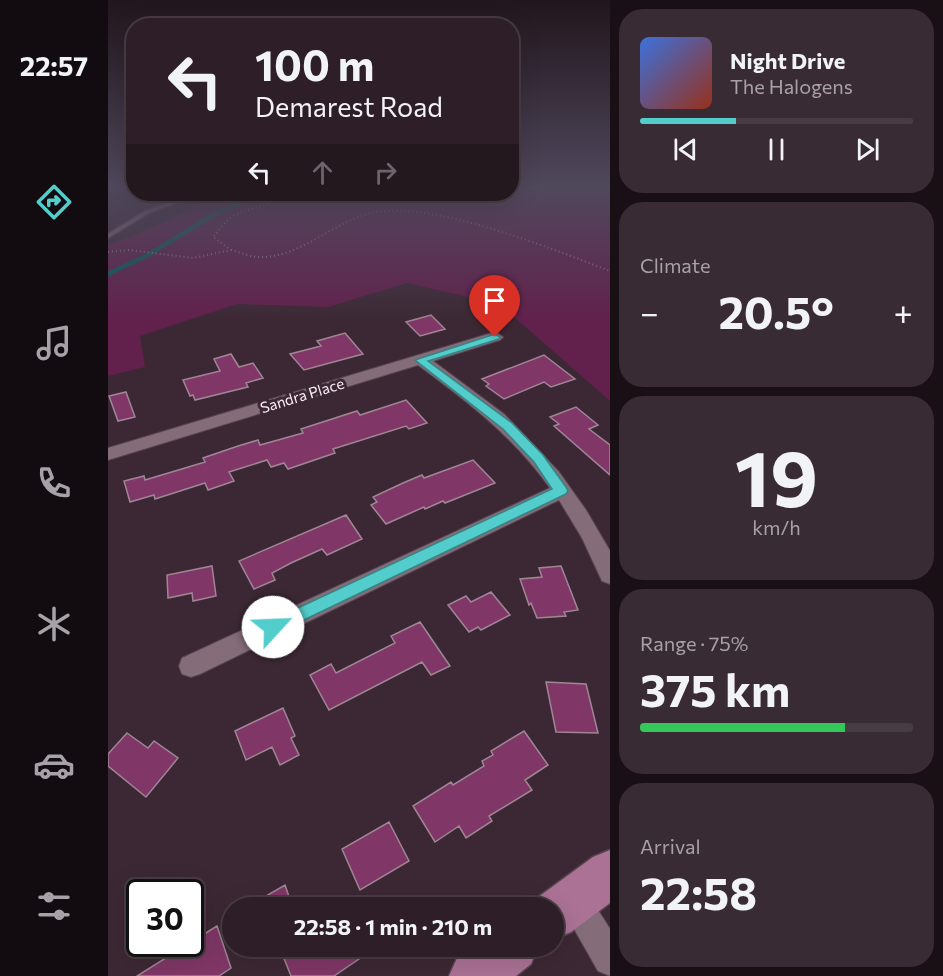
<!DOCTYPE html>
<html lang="en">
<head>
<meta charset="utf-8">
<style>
	body { margin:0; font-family:Commissioner,sans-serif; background:#392b33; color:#f1f3f6; height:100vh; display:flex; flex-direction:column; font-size:22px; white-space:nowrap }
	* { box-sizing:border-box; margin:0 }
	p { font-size:20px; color:#a7a2a7 }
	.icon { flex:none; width:33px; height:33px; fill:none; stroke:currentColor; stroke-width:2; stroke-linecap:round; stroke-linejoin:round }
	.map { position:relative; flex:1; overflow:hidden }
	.drawer { display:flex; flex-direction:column; gap:9px; padding:9px; background:#191015; width:333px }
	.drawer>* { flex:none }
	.banner { position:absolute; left:18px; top:18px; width:393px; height:183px; border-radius:24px; box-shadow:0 6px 24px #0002,0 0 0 2px #483c44; background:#2d1e27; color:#f1f3f6; overflow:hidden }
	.speed { position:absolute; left:18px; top:879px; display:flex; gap:12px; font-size:30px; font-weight:700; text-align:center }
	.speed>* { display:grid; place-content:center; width:78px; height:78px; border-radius:50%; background:#2d1e27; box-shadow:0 6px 24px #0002,0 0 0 2px #483c44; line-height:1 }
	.speed .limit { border:3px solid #111; border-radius:9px; background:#fff; color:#111 }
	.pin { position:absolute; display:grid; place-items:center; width:51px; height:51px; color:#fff; margin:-62px -26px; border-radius:50% 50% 50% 0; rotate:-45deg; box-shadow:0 0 6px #0007 }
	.pin .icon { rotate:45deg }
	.me { position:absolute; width:66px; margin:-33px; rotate:65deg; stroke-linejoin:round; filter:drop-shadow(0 0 4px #0008) }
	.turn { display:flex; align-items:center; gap:21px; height:126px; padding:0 30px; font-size:27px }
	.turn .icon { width:78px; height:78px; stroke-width:2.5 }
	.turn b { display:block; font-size:42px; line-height:51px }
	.lanes { display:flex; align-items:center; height:57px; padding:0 30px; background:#0003; justify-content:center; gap:30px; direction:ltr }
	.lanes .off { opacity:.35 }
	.big { font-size:45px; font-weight:700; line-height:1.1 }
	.drawer .widget { flex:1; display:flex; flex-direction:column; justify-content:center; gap:9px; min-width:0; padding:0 21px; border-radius:24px; background:#392b33 }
	.drawer .dial { align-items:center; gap:0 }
	.dial b { font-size:78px; line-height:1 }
	.song { display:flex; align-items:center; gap:18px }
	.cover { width:72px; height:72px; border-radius:9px; background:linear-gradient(135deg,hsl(220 70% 55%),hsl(10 70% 35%)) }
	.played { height:6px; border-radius:3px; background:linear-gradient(90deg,#52cdcc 35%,#483c44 35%) }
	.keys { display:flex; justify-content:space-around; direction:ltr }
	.heat { display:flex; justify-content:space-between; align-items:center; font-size:33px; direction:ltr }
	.charge { height:9px; border-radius:4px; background:linear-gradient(90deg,#34c759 75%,#483c44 0) }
	.trip { position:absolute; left:114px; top:897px; width:342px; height:60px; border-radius:30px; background:#2d1e27; box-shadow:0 6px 24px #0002,0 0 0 2px #483c44; font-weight:700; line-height:60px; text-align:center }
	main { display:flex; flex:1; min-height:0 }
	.menu { display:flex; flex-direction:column; width:108px; justify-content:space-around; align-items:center; background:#120c10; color:#a7a2a7 }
	.menu .icon { width:42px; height:42px }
	.menu .current { color:#52cdcc }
	.menu b { font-size:27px; color:#f1f3f6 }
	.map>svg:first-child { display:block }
	.green { fill:#62204c }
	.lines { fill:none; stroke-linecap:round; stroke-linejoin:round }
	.stream { stroke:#065b5b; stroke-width:4.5 }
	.building { fill:#803767; stroke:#9f8694; stroke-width:1.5 }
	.lane-casing { stroke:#564550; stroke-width:3 }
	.street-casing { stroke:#564550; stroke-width:2 }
	.primary-casing { stroke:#564550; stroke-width:3 }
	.path { stroke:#8f7e88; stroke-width:2; stroke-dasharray:1 3; stroke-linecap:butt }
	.lane { fill:#846c79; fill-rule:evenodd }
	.street { fill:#846c79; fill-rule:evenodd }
	.primary { fill:#ab7295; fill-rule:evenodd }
	.route { fill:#52cdcc; stroke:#358585; stroke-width:1.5 }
	.labels { text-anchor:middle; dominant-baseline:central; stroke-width:6; stroke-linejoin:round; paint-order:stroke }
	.street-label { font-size:15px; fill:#fbedf5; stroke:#3c2834 }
</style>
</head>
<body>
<main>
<nav class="menu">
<b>22:57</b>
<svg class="icon current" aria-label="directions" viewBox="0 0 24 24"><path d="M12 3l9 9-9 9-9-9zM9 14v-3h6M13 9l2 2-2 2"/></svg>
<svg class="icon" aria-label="music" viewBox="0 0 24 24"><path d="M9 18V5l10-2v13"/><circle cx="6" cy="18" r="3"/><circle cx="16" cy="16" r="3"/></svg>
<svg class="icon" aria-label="phone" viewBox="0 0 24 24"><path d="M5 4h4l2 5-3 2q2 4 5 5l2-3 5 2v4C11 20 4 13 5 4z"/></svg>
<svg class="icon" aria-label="climate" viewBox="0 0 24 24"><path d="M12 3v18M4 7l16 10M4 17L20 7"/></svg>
<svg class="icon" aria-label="car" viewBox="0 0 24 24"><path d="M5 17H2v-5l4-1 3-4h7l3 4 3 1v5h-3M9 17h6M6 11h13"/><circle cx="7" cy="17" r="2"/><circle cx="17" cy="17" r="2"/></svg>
<svg class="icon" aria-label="filters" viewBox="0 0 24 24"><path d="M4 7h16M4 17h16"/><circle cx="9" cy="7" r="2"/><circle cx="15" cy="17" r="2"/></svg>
</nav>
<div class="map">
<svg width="502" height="976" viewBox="0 0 502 976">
	<rect width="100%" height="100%" fill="#3c2834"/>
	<path class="green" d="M 404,187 L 502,187 L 502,401 L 391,304 L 299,283 L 220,307 L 129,304 L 32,336 L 37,367 L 0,376 L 0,245 L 46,227 L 112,194 L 404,194 Z"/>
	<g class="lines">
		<path class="stream" d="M 0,274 L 40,255 L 107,214 L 151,194"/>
	</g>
	<path class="building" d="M 323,315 L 337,329 L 312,336 L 298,322 Z
		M 237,333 L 255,354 L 196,370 L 182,354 L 213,346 L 209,341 Z
		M 123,354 L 131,367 L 145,363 L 155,378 L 138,383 L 140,387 L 87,400 L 85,395 L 82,396 L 75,380 L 112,371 L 106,359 Z
		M 436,355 L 467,379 L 443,387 L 436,382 L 396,399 L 378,386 L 381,384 L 374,379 Z
		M 18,392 L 27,417 L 10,421 L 1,396 Z
		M 298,400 L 319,423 L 301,429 L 298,426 L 225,449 L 227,453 L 180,469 L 176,463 L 163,467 L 159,460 L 121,472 L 126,481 L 100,490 L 97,483 L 47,499 L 46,495 L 22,502 L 16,481 L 36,476 L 37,480 L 97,462 L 95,458 L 130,446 L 150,440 L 152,445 L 195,433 L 193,429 L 249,411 L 252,415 Z
		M 468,407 L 490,425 L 481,429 L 502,445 L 502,475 L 446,426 L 451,424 L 442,417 Z
		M 365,460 L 387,483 L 337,503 L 335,501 L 317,509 L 316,507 L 278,524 L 263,505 L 269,502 L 265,497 L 295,483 L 314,475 L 316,478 Z
		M 238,515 L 254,539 L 219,555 L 214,549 L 183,563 L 164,573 L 167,580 L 146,589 L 131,561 Z
		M 104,566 L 108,596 L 85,601 L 84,593 L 60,598 L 59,575 Z
		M 453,566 L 470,610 L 456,612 L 458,616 L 429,618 L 423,603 L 421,605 L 412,579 L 434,577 L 431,568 Z
		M 383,592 L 402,615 L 373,630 L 370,627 L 361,632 L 340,605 L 358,596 L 363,602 Z
		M 312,622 L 342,666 L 323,675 L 314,662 L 221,710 L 202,675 L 223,664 L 228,673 L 287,643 L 283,636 Z
		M 438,682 L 478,684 L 490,733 L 448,732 Z
		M 175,708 L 187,736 L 183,738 L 191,755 L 172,765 L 164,747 L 138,760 L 127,731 Z
		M 416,731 L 440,765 L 417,780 L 424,790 L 381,816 L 384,821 L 358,838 L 351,826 L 327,842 L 305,806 L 343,782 L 345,785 L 376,766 L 374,761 L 385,755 L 383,751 Z
		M 19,733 L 40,748 L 46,741 L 70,758 L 38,797 L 0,766 L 0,754 Z
		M 281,822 L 301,861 L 252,890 L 234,849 Z
		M 177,885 L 185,908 L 137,908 Z
		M 109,926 L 123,968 L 111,976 L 29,976 Z
		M 171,946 L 245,946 L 251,959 L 226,976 L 183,976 Z"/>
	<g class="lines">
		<g class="lane-casing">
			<path id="lane" d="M 85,194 L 91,194 L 41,213 L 0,238 L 0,234 L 37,211 Z"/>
		</g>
		<g class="street-casing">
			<path id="street" d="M 387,332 L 395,337 L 392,340 L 325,361 L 396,414 L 451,472 L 478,510 L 502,551 L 502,584 L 494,581 L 474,538 L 451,500 L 92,674 L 83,677 L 74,674 L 71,666 L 74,658 L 442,488 C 406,437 360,402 310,365 L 0,460 L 0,448 Z
				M 465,883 L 476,888 L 502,929 L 502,976 L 490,971 L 449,899 L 454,888 Z"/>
		</g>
		<g class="primary-casing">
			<path id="primary" d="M 502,850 L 502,903 L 463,932 L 446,939 L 446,908 L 424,908 L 429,898 L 485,857 Z
				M 363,946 L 430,946 L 423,964 L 408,976 L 341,976 L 349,958 Z"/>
		</g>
		<path class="path" d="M 123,250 C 132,252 141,257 150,257 C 193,259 227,219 268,212 C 329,202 444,249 502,271
			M 0,252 L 21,250 L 85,258 L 123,250 L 105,237 C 111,230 118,220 125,216 C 143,206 159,210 173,194"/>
		<use href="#lane" class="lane"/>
		<use href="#street" class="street"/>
		<use href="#primary" class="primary"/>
	</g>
	<linearGradient id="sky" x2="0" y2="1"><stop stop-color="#21161d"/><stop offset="0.58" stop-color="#50485c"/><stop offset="1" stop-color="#50485c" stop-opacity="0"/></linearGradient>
	<rect width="502" height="324" fill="url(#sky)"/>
	<path class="route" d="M 387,334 L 392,337 L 391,339 L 320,361 L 404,423 L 435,455 L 458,487 L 460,491 L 458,494 L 171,632 L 165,634 L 160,632 L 157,627 L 160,622 L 444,489 L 426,462 L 395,429 L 307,360 Z"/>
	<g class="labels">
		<g class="street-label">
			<text transform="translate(194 395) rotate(-17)">Sandra Place</text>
		</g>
	</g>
</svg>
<div class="speed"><div class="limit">30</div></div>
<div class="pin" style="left:387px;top:337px;background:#d93025"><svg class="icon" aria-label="arrive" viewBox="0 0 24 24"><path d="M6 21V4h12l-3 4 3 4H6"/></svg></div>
<svg class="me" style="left:165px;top:627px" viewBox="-20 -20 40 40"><circle r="19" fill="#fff"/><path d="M0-13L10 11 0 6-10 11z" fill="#52cdcc"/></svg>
<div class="trip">22:58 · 1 min · 210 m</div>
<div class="banner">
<div class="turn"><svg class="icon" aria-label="left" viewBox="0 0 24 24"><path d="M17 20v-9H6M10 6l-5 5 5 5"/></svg><div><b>100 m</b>Demarest Road</div></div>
<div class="lanes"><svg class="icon" aria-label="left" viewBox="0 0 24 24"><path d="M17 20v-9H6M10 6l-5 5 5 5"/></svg><svg class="icon off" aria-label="ahead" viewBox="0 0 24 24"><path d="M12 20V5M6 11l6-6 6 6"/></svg><svg class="icon off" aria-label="right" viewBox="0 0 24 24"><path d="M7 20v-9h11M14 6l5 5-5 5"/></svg></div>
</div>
</div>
<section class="drawer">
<div class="widget">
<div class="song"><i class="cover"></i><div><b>Night Drive</b><p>The Halogens</p></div></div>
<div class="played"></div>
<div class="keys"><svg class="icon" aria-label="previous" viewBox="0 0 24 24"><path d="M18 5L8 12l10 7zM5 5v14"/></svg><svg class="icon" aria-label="pause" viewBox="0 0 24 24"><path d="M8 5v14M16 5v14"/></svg><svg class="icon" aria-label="next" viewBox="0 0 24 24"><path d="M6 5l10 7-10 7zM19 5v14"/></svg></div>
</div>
<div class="widget"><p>Climate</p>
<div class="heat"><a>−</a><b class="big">20.5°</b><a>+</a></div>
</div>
<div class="widget dial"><b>19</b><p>km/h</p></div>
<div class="widget"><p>Range · 75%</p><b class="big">375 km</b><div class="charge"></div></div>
<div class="widget"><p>Arrival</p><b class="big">22:58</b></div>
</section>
</main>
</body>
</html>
